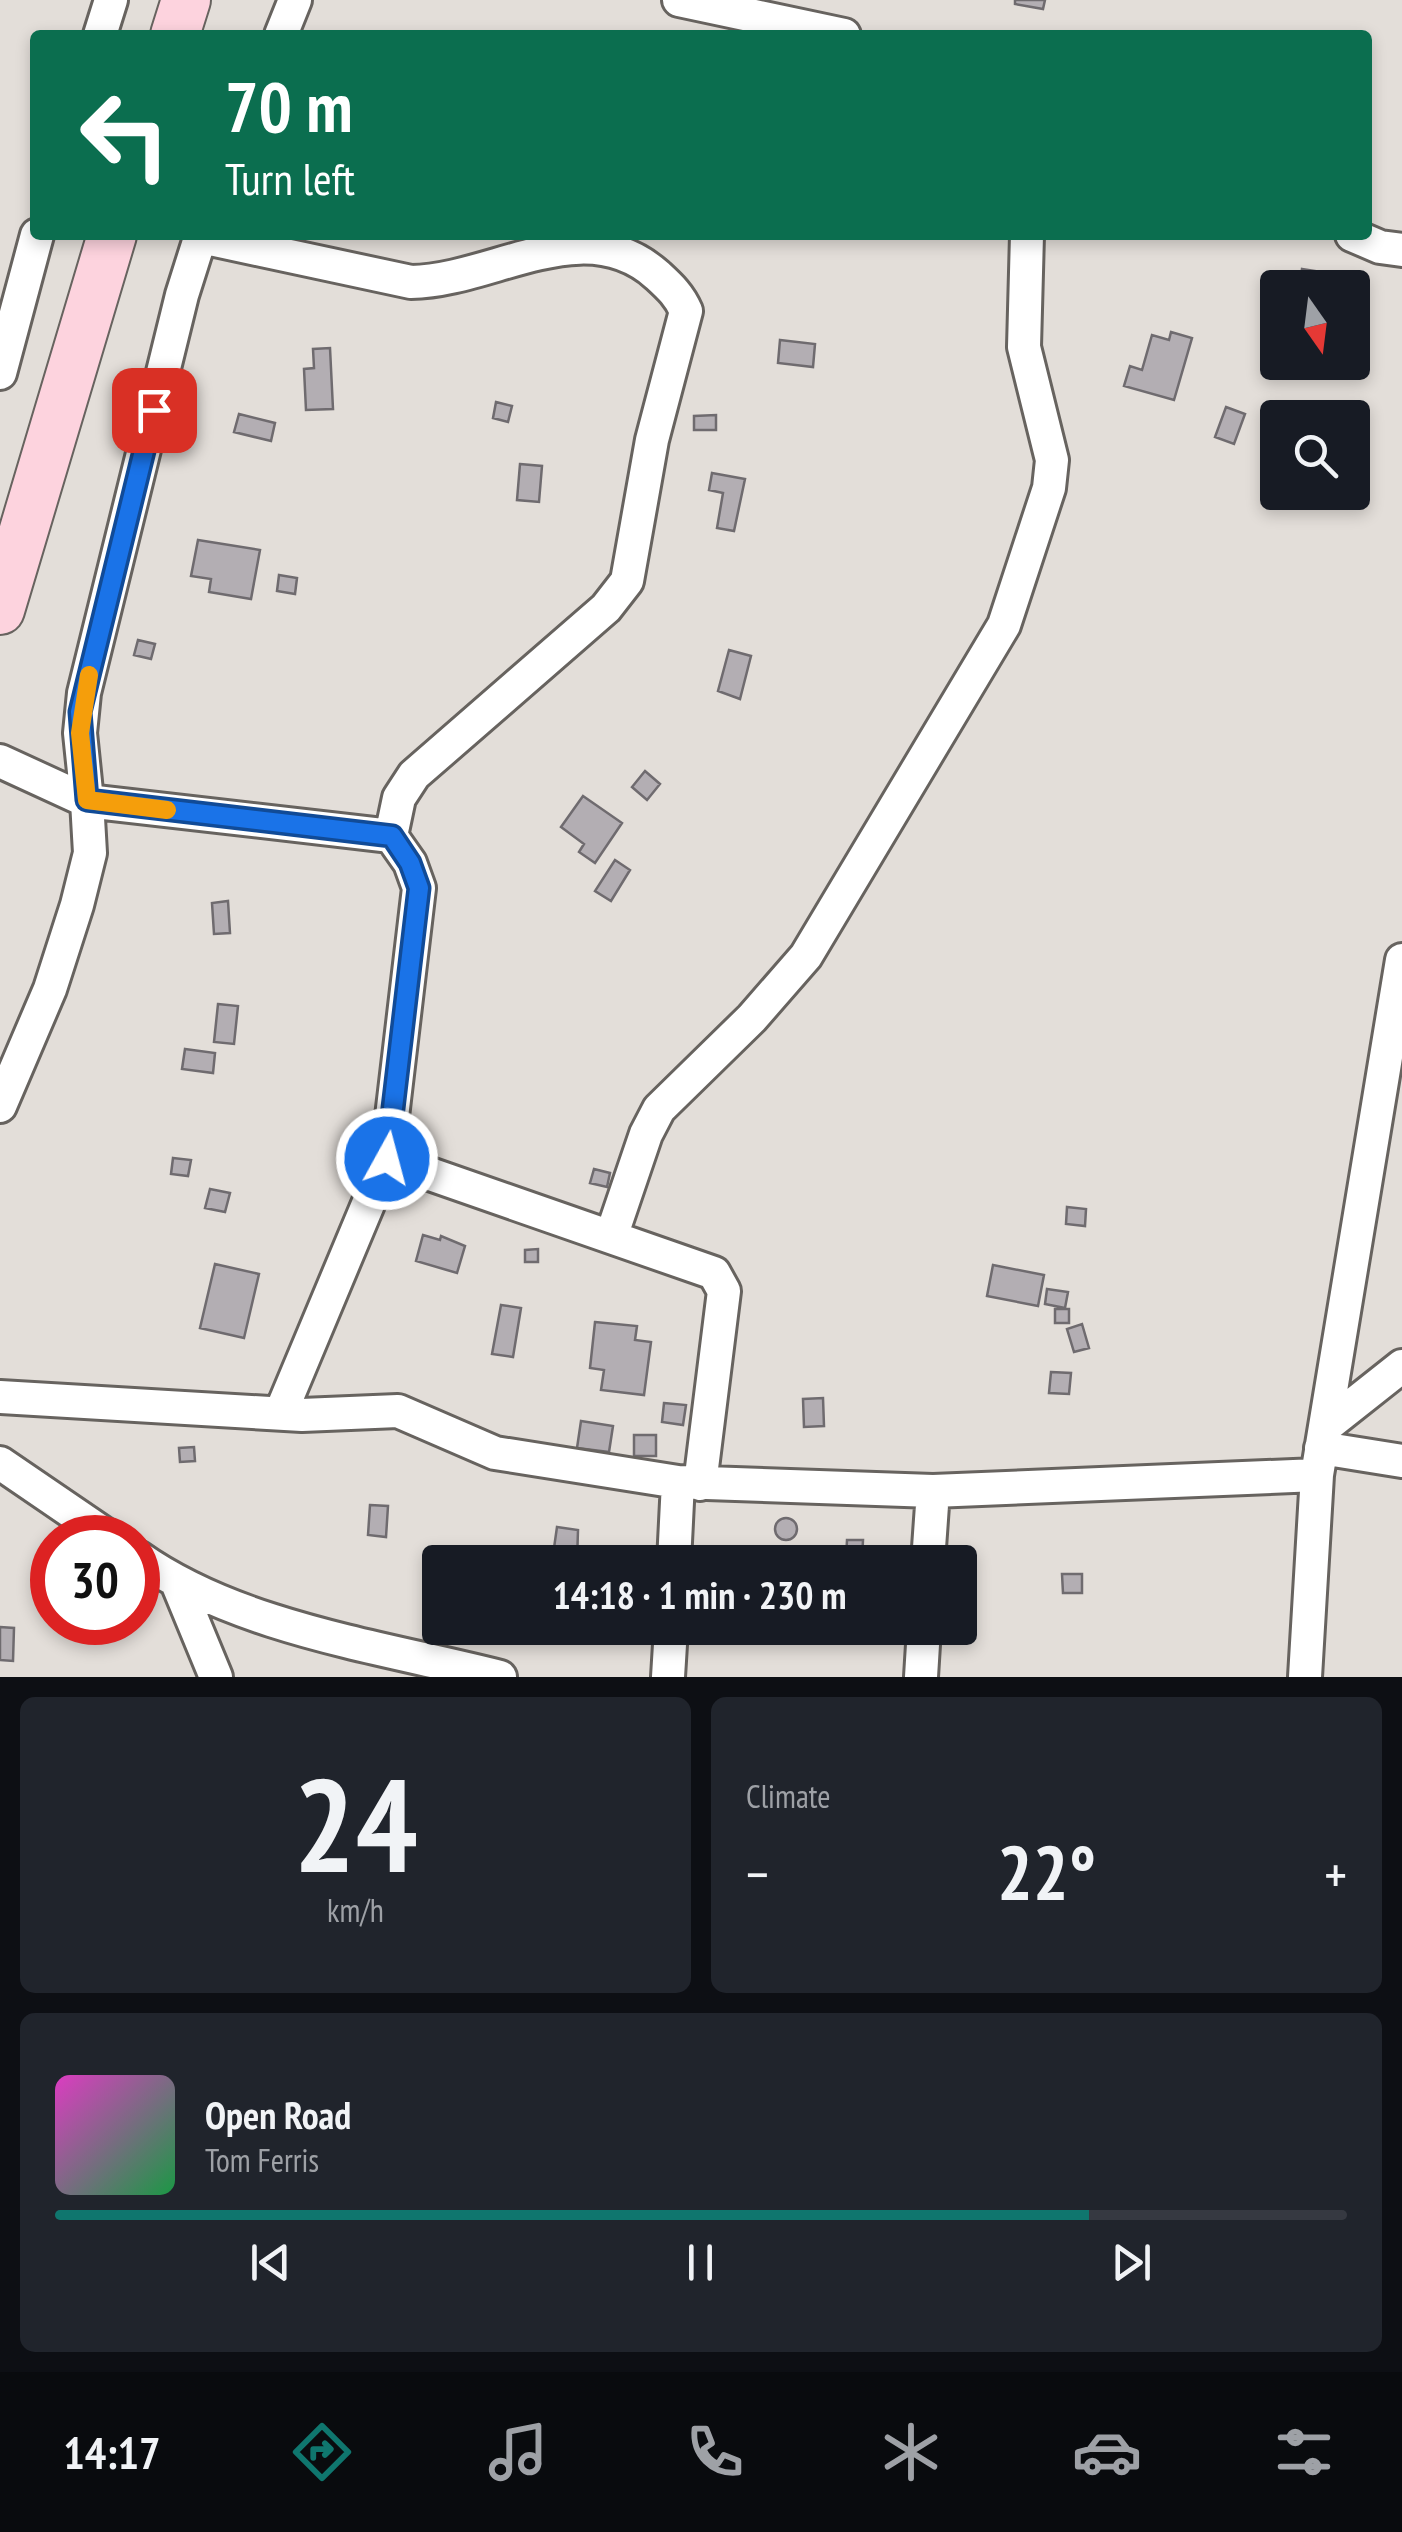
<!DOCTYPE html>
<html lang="en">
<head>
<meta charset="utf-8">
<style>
	body { margin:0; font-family:"PT Sans Narrow",sans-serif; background:#20242c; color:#f1f3f6; height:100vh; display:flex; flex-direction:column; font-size:38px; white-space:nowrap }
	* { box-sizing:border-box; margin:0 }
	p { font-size:32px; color:#9ea1a6 }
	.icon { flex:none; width:55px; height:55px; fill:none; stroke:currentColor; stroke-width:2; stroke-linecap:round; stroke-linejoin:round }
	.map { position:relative; height:1677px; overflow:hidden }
	.panel { display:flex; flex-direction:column; gap:20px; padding:20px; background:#0d0f14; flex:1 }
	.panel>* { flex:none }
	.top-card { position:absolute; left:30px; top:30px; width:1342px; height:210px; border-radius:10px; box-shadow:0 5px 15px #0003; background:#0b6e4f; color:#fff; overflow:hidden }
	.needle { width:65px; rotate:166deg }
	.buttons { position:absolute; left:1260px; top:270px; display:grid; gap:20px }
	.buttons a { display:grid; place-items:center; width:110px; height:110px; border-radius:10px; background:#171b24; box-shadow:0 5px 15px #0003; font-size:50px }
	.speed { position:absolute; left:30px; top:1515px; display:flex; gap:20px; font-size:50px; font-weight:700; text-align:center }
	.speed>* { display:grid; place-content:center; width:130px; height:130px; border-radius:50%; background:#171b24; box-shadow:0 5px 15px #0003; line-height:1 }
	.speed .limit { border:15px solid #d22; background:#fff; color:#111 }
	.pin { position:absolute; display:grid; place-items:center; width:85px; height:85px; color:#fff; margin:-42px; border-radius:20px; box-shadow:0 5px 15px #0006 }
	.me { position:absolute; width:110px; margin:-55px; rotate:7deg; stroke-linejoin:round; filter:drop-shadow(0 0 8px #0008) }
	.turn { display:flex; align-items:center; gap:35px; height:210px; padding:0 30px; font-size:45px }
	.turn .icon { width:130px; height:130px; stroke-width:2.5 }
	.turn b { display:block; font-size:70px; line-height:85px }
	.big { font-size:75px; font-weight:700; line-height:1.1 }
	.panel .tile { flex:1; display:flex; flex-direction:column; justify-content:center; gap:15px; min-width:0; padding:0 35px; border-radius:15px; background:#20242c }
	.panel .dial { align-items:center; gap:0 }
	.dial b { font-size:130px; line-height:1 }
	.song { display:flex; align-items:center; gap:30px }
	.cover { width:120px; height:120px; border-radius:15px; background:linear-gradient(135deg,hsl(310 70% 55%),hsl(140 70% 35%)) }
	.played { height:10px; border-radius:5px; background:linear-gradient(90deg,#0f766e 80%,#363941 80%) }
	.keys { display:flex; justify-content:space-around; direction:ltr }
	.heat { display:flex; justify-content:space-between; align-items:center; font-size:55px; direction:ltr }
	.panel .tiles { flex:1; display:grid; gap:20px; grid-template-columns:1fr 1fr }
	.tile:last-child { grid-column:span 2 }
	.trip { position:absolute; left:422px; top:1545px; width:555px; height:100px; border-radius:10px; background:#171b24; box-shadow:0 5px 15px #0003; font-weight:700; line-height:100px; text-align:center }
	.tab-bar { display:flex; height:160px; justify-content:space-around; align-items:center; background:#090b0e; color:#9ea1a6 }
	.tab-bar .icon { width:70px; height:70px }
	.tab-bar .active { color:#0f766e }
	.tab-bar b { font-size:45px; color:#f1f3f6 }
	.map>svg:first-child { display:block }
	.building { fill:#b3aeb3; stroke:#6f6b6f; stroke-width:2.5 }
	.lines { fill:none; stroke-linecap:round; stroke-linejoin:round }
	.minor-casing { stroke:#67635f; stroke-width:38 }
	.secondary-casing { stroke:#67635f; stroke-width:52 }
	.minor { stroke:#fff; stroke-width:32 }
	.secondary { stroke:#fdd3de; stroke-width:48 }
	.route-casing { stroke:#114b97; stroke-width:25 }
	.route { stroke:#1a73e8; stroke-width:18 }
	.slow { stroke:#f59e0b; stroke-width:18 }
</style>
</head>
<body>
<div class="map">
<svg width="1402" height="1677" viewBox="0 0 1402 1677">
	<rect width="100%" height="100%" fill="#e3ded9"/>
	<path class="building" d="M 1015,0 L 1045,0 L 1043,9 L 1015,4 Z
		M 1302,269 L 1315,271 L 1313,285 L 1300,283 Z
		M 1171,332 L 1192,338 L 1174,400 L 1124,386 L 1130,366 L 1142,370 L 1152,335 L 1169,340 Z
		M 780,340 L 815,344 L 813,367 L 778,363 Z
		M 330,348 L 333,409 L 306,410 L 304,369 L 314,368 L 313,349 Z
		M 496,402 L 512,406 L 508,422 L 493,418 Z
		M 1226,407 L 1245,414 L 1234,444 L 1215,437 Z
		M 239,414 L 275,423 L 271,441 L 234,432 Z
		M 716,415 L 716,430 L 694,430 L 694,416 Z
		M 520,464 L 542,466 L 539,502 L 517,500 Z
		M 712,473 L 745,479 L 734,531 L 717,528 L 723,493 L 709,490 Z
		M 198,540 L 260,550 L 251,599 L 209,592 L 211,579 L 191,576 Z
		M 279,575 L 297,578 L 295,594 L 277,591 Z
		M 138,640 L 155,644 L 151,659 L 134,655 Z
		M 729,650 L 751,656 L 740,699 L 718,691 Z
		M 645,771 L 660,784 L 647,800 L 632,787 Z
		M 583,796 L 622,823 L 595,863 L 579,852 L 584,844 L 561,827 Z
		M 615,860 L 630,870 L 611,901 L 595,891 Z
		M 228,901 L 230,933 L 214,934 L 212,903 Z
		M 218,1004 L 238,1006 L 234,1044 L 214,1042 Z
		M 185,1049 L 215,1053 L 213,1073 L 182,1069 Z
		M 173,1158 L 191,1160 L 188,1176 L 171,1174 Z
		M 594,1169 L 610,1173 L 607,1187 L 590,1183 Z
		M 210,1189 L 230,1193 L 225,1212 L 205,1208 Z
		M 1067,1207 L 1086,1209 L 1085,1226 L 1066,1224 Z
		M 423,1235 L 440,1240 L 441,1236 L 465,1246 L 457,1273 L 416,1261 Z
		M 538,1249 L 538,1262 L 525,1262 L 525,1250 Z
		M 215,1264 L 259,1274 L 244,1338 L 200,1328 Z
		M 993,1265 L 1044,1275 L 1038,1306 L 987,1296 Z
		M 1047,1289 L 1068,1292 L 1065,1308 L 1045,1304 Z
		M 501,1305 L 521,1308 L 513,1357 L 492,1354 Z
		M 1055,1309 L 1069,1309 L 1069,1323 L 1055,1323 Z
		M 595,1322 L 637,1326 L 635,1340 L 651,1342 L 644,1395 L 601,1390 L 604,1370 L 590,1368 Z
		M 1082,1324 L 1089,1348 L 1074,1352 L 1067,1329 Z
		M 1051,1372 L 1071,1373 L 1069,1394 L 1049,1393 Z
		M 823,1398 L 824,1426 L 804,1427 L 803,1399 Z
		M 664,1403 L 686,1405 L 683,1425 L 662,1422 Z
		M 581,1421 L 613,1426 L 609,1452 L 577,1448 Z
		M 634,1435 L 656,1435 L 656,1456 L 634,1456 Z
		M 194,1447 L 195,1461 L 180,1462 L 179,1448 Z
		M 370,1505 L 388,1506 L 386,1537 L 368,1535 Z
		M775 1529a11 11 0 1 1 22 0a11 11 0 1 1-22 0Z
		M 557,1527 L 578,1530 L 577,1562 L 552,1562 Z
		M 847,1540 L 863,1540 L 862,1561 L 846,1560 Z
		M 1062,1574 L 1082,1574 L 1082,1593 L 1063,1593 Z
		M 0,1627 L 14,1628 L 13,1661 L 0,1660 Z
		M 809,1628 L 830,1628 L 829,1643 L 808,1642 Z"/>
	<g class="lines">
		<g class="minor-casing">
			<path id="minor" d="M 679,0 L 844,35
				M 100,35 L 111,0
				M 281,35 L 295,0
				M 201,235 L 182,295 L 84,693 L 80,733 L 87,801 L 391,836 L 410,863 L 419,888 L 387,1159 L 281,1412
				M 1352,235 L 1380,247 L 1402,250
				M 201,237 L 411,282 C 493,281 584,210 657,275 C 670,287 679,295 686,311 L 652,440 L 627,581 L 606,608 L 414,775 L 399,798 L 391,836
				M 0,373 L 37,235
				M 0,761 L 87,801 L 90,853 L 77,905 L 50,989 L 0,1106
				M 387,1159 L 714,1273 L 724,1291 L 700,1484
				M 611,1237 L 646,1134 L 659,1109 L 752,1018 L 806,956 L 1004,625 L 1049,488 L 1052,460 L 1024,347 L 1027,235
				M 0,1397 L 302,1415 L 398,1411 L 495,1453 L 678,1482 L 933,1491 L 1317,1475
				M 1325,1427 L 1402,1366
				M 1321,1448 L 1402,1461
				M 0,1463 L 110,1538
				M 138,1557 C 238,1628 382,1647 500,1677
				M 674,1562 L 678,1482
				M 928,1562 L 933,1491
				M 178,1585 L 216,1677
				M 668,1677 L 671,1628
				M 921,1677 L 924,1628
				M 1305,1677 L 1317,1475 L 1402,960"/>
		</g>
		<g class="secondary-casing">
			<path id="secondary" d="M 175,35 L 186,0
				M 0,610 L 112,235"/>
		</g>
		<use href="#minor" class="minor"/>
		<use href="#secondary" class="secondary"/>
	</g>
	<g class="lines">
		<g class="route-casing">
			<path id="route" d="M 154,410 L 80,712 L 87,800 L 392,836 L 410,863 L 419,888 L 387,1159"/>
		</g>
		<use href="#route" class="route"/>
		<path class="slow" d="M 89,675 L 80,733 L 87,800 L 167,810"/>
	</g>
</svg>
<div class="buttons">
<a><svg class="needle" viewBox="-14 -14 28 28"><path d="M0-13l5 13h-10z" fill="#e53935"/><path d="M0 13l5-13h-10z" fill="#9ea1a6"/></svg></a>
<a><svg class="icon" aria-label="search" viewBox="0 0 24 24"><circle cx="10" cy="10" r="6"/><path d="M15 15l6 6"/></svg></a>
</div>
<div class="speed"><div class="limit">30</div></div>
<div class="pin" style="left:154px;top:410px;background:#d93025"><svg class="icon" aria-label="arrive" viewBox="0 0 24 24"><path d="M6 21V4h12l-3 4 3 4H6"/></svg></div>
<svg class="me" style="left:387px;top:1159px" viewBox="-20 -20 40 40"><circle r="17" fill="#1a73e8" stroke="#fff" stroke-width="3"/><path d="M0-11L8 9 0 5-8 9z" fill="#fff"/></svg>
<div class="trip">14:18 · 1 min · 230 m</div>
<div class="top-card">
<div class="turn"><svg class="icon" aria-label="left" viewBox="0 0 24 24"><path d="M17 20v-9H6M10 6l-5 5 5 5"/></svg><div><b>70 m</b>Turn left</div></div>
</div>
</div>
<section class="panel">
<div class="tiles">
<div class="tile dial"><b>24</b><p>km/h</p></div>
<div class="tile"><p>Climate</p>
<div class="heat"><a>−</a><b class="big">22°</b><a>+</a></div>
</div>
<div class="tile">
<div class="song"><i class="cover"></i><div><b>Open Road</b><p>Tom Ferris</p></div></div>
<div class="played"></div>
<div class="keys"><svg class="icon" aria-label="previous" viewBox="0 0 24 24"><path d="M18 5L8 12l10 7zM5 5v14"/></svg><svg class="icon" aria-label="pause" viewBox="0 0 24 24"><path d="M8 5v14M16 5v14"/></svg><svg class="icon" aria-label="next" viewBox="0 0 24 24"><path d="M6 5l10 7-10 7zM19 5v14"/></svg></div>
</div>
</div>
</section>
<nav class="tab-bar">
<b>14:17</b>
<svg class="icon active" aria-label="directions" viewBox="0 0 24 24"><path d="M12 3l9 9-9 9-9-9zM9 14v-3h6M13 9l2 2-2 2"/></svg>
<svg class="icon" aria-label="music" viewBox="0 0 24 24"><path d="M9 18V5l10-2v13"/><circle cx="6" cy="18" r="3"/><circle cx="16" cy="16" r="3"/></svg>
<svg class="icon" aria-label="phone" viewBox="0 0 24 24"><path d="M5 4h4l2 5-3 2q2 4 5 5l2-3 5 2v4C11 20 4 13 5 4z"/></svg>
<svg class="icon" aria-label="climate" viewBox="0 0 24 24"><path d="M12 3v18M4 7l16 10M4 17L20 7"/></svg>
<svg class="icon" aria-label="car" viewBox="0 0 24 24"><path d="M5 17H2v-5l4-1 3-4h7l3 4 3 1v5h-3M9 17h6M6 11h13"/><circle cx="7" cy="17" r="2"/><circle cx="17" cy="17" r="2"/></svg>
<svg class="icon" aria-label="filters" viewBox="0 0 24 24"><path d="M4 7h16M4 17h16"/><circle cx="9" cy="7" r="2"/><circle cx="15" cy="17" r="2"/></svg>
</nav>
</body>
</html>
